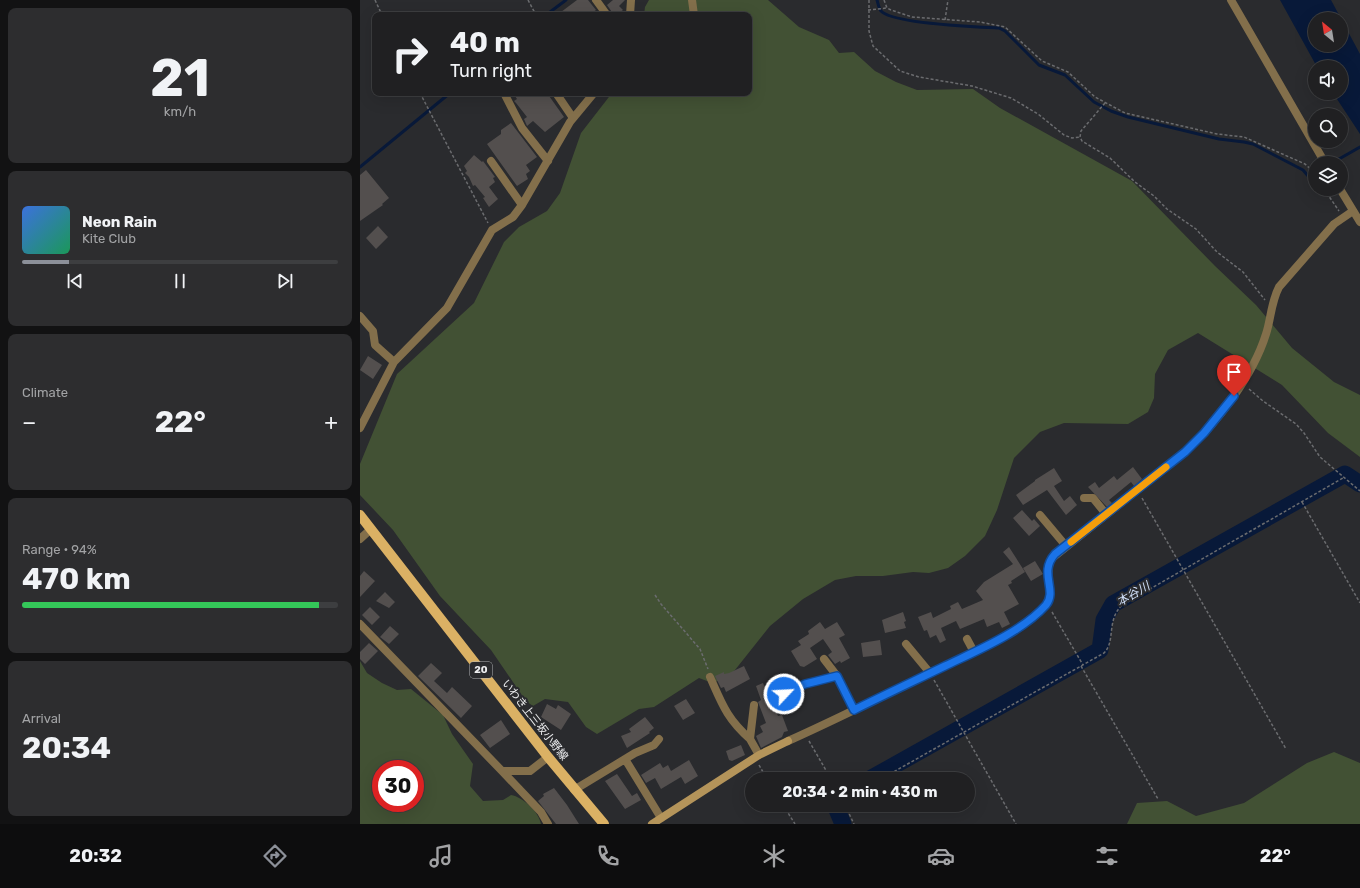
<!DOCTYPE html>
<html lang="en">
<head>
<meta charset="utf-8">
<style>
	body { margin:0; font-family:Rubik,"Noto Sans JP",sans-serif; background:#2d2d2f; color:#f1f3f6; height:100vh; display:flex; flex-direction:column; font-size:15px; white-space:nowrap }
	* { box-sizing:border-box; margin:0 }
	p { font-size:13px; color:#a2a3a5 }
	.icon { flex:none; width:22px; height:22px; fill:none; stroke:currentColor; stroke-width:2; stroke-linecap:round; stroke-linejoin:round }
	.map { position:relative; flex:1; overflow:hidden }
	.drawer { display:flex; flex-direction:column; gap:8px; padding:8px; background:#121213; width:360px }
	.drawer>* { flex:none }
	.banner { position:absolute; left:12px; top:12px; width:380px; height:84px; border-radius:8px; box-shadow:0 4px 16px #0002,0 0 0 1px #3d3e40; background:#202022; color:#f1f3f6; overflow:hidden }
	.needle { width:26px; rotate:330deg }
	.fabs { position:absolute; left:948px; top:12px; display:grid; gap:8px }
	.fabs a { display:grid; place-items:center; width:40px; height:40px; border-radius:50%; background:#202022; box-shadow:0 4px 16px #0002,0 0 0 1px #3d3e40; font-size:20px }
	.speed { position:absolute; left:12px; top:760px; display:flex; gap:8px; font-size:20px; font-weight:700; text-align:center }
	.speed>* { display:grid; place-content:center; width:52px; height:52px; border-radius:50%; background:#202022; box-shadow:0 4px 16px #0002,0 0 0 1px #3d3e40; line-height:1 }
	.speed .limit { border:6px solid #d22; background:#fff; color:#111 }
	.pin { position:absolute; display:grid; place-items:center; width:34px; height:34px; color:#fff; margin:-41px -17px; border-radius:50% 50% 50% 0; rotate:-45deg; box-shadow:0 0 4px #0007 }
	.pin .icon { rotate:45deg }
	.me { position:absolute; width:44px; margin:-22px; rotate:65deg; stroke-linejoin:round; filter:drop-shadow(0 0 3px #0008) }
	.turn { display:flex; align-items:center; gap:14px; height:84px; padding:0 12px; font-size:18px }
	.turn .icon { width:52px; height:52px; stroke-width:2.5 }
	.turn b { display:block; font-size:28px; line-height:34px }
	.big { font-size:30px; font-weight:700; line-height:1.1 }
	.drawer .widget { flex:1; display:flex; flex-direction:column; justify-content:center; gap:6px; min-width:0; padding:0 14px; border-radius:8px; background:#2d2d2f }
	.drawer .dial { align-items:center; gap:0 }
	.dial b { font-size:52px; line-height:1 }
	.song { display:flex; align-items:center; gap:12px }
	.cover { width:48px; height:48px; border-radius:6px; background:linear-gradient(135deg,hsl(220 70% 55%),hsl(150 70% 35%)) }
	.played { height:4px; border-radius:2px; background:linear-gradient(90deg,#8c9099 15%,#3d3e40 15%) }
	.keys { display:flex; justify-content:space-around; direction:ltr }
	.heat { display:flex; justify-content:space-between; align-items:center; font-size:22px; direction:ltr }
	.charge { height:6px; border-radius:3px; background:linear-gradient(90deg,#34c759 94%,#3d3e40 0) }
	.trip { position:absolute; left:385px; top:772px; width:230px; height:40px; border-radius:20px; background:#202022; box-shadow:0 4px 16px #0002,0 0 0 1px #3d3e40; font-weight:700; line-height:40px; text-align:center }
	.menu { display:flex; height:64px; justify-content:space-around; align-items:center; background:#0d0d0e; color:#a2a3a5 }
	.menu .icon { width:28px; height:28px }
	.menu .current { color:#8c9099 }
	.menu b { font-size:18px; color:#f1f3f6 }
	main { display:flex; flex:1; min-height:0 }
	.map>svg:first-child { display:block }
	.green { fill:#425134; fill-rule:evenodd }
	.water { fill:#081939; fill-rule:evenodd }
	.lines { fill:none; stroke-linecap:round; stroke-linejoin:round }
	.stream { stroke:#081939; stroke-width:3 }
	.river { stroke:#081939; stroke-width:17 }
	.building { fill:#534f4e }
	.path { stroke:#6b6c6f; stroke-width:1.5; stroke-dasharray:3 2; stroke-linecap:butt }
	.street { stroke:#836f4b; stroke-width:8 }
	.secondary { stroke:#b4945a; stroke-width:8 }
	.primary { stroke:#dbb164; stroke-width:10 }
	.route-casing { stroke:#114b97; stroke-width:10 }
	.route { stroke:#1a73e8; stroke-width:7 }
	.slow { stroke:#f59e0b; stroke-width:7 }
	.labels { text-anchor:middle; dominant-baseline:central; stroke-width:4; stroke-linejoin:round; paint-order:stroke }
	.shield { fill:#2a2b2e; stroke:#b2b4b6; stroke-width:1 }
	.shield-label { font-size:10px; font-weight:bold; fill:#edeef0 }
	.street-label { font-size:11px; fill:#edeef0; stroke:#2a2b2e }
	.water-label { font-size:12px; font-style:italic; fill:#cfdef7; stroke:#2a2b2e }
</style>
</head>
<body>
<main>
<section class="drawer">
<div class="widget dial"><b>21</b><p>km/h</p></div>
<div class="widget">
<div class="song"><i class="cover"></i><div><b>Neon Rain</b><p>Kite Club</p></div></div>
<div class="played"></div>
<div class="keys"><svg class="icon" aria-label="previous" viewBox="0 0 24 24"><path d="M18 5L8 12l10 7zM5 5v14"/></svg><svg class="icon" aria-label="pause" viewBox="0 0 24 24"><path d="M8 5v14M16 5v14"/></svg><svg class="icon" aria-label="next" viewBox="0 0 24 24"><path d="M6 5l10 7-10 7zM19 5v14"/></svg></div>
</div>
<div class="widget"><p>Climate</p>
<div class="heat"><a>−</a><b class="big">22°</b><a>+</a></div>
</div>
<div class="widget"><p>Range · 94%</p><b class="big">470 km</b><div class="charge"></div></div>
<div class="widget"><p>Arrival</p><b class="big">20:34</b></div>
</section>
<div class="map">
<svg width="1000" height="824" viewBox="0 0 1000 824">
	<rect width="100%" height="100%" fill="#2a2b2e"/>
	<path class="green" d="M 289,0 L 408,0 L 439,27 L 469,40 L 479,53 L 494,52 L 515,71 L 536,82 L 557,90 L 613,89 L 640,108 L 772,181 L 855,266 L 896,305 L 932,348 L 974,382 L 1000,395 L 1000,457 L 968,433 L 922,385 L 838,333 L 808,350 L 795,374 L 794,398 L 788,412 L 768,424 L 704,423 L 680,432 L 654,458 L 637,510 L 625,536 L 605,556 L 588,568 L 569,573 L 553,572 L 523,576 L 496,576 L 475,580 L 443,599 L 410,626 L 375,670 L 366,678 L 355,682 L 347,681 L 339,678 L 294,707 L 279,709 L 237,734 L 226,727 L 208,702 L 185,699 L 173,706 L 166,701 L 131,650 L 80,596 L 33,530 L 0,495 L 0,464 L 37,374 L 114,303 L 144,242 L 159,227 L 187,211 L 200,193 L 221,133 L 252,93 L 389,93 L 389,15 L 284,15 L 285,7 Z
		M 0,661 L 7,673 L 22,683 L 37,690 L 51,689 L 83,715 L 92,734 L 113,764 L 110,786 L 123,801 L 143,800 L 151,795 C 163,797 179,812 181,824 L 0,824 ZM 21,769 L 55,769 L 55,803 L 21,803 Z
		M 974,752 L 1000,763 L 1000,824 L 767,824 L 777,803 L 807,801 L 836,816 L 884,803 L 947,763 Z"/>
	<path class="water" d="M 920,0 L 971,0 L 1000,54 L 1000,134 L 973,93 L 981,93 L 981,67 L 957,67 ZM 955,19 L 981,19 L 981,45 L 955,45 Z"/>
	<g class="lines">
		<path class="stream" d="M 517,0 C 518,3 519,9 521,11 C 533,24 618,27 639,28 L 645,31 L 679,65 L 705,75 L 734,102 L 751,111 L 768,117 L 859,139 L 884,142 L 893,144 L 943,170 L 949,177 L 955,173
			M 186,15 L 206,0
			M 972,163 L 1000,147
			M 0,167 L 90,93"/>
		<path class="river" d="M 510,779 L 740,650 L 744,620 L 753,604 L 985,474 L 1000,484
			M 475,805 L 483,824"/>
	</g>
	<path class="building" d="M 217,0 L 228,0 L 236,10 L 229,15 L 223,15 L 221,12 L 216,15 L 197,15 Z
		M 253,0 L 265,0 L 259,6 L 263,10 L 256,15 L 254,15 L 247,5 Z
		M 153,93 L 187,93 L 204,117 L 185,132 L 173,121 L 167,126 L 164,119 L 167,117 L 156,103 L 154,101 L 157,99 Z
		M 151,123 L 177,157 L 166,165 L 170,171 L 166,174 L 168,179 L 157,186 L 127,144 L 141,134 L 141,130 Z
		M 114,155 L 122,162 L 123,161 L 135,177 L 133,178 L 135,182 L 129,187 L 138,199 L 129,207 L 123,198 L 125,197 L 115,185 L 113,186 L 109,177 L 105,173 L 107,171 L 104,166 Z
		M 6,170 L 29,198 L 22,204 L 23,205 L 0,221 L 0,175 Z
		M 18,226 L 28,237 L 16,249 L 6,238 Z
		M 8,356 L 22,365 L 13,379 L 0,370 Z
		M 773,467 L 782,479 L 774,486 L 771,482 L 749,500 L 752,503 L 747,507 L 728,487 L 735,482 L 739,488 L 754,476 L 757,480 Z
		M 694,468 L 702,481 L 694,486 L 704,501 L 710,496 L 717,505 L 706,515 L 687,490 L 663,505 L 656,495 L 675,481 L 675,480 Z
		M 662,510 L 672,521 L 674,519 L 680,526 L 669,536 L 653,518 Z
		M 649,547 L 665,572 L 651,581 L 652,583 L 648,585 L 659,604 L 644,612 L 650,624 L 642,628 L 639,622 L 627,627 L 624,619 L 600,629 L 596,621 L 581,628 L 586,640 L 580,643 L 576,635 L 570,638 L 567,630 L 564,631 L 558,617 L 571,612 L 573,618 L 591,609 L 590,606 L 598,602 L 602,609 L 623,600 L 616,591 L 624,582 L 653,564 L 643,552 Z
		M 675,561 L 683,574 L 671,581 L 663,568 Z
		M 4,571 L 15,581 L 0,597 L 0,576 Z
		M 25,592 L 35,602 L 29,608 L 16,601 Z
		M 10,607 L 20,617 L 12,625 L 2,615 Z
		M 543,612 L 546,621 L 544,622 L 546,628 L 525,633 L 522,620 Z
		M 460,622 L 465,629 L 477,622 L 485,635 L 479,638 L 490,658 L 481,663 L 480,661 L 475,664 L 468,655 L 472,652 L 463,639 L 450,648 L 457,659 L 444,667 L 440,666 L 431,651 L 441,645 L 438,641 L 449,634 L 448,631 Z
		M 30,626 L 39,634 L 29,644 L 20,637 Z
		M 520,640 L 522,655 L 503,657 L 501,643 Z
		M 9,643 L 18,651 L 5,664 L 0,659 L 0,652 Z
		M 71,663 L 82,673 L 74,681 L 87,693 L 92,687 L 112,706 L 101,718 L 58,676 Z
		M 384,666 L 390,679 L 366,692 L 364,687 L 361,688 L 355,676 L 364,672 L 364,674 L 369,673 Z
		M 403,683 L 408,694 L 410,694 L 409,701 L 413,703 L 418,716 L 422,715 L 428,731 L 424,732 L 422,737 L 401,748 L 396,736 L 403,732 L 400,726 L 406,723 L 398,702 L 401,700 L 396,686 Z
		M 326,699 L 335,713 L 323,720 L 314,706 Z
		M 187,704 L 196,709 L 198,705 L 211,714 L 201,730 L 181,717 Z
		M 285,717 L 294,728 L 289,732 L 290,733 L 267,748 L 261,736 L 271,732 L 269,729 Z
		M 141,720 L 150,734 L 130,748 L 120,735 Z
		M 381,745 L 385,755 L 372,761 L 369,760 L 366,751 Z
		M 329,760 L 338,776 L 325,784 L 321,777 L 301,789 L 295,778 L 286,783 L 281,775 L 300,763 L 303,768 L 308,765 L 311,771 Z
		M 257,774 L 272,796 L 277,793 L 281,800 L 265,809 L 245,781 Z
		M 194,788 L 207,805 L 219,824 L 196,824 L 178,801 L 184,796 L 183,794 Z"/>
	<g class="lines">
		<path class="path" d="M 15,0 L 22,15
			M 168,0 L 176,15
			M 509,0 L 509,31 L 513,46 L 540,71 L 559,77 L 612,86 L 651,98 L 678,114 L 704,135 L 712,138 L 720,137
			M 524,0 L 527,8 L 531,10 L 552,17 L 620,22 L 645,27 L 682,61 L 708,72 L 735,97 L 765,113 L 857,134 L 884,137 L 945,164 L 955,173
			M 508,10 L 527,8
			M 585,20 L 588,0
			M 60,93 L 128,223
			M 745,103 L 721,131 L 720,137 L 722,141 L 750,158 L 775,182 L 794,196 L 807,209 L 836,229 L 857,252 L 883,272 L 905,300
			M 964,189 L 979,211
			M 889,389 L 903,401 L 936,424 L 944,433 L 960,457 L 1000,491
			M 782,498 L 926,749
			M 942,502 L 1000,603
			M 295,595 L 301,604 L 340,649 L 348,669
			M 692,612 L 723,665
			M 721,666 L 798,799
			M 574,680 L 656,824
			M 449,741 L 471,779
			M 399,765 L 407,779
			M 521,779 L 744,653 C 756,641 746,621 762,605 L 983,478
			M 423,805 L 435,824
			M 485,805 L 494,824"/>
		<path class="street" d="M 236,0 L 247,15
			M 332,0 L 334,15
			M 871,0 L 965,163
			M 270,15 L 271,0
			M 144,93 L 162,128 L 188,161
			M 196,93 L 213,118
			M 131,161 L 162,205
			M 980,189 L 1000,222
			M 0,316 L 13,331 L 15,345 L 34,362
			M 0,428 L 34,362 L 87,308 L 132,230 L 153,217 L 162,205 L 210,122 L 234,93
			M 724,498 L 733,498 L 746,514
			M 680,515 L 706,546
			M 0,539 L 11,529
			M 0,624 L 142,771 L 170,771 L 188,757
			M 607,639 L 614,652
			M 546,644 L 570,673
			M 464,659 L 477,676 L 494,710
			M 350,677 C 362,704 367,719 390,739
			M 414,698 L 445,684 L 477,676
			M 394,705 L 390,739 L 399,755
			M 428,741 C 475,720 521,697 568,674 C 596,660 671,629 687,603 C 694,592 684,576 691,559 L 825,452 C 857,423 893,376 906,334 C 911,319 911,302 919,287 L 974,224 L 993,211
			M 265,759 L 301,818
			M 142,771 L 181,812 L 188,824
			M 214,790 L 275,753 L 294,745 L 299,739"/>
		<path class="secondary" d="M 292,824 L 399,755 L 428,741"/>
		<path class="primary" d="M 0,515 L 188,757 L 244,824"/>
	</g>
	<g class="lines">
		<g class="route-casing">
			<path id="route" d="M 424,694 L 445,684 L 477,676 L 494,710 C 524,695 554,681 585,666 C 616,651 662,632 686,605 C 698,590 678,573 695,554 L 825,452 L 844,433 L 874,396"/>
		</g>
		<use href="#route" class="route"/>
		<path class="slow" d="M 711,542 L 806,467"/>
	</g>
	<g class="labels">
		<rect class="shield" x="110" y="662" width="22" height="16" rx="3"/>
		<g class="shield-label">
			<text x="121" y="670">20</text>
		</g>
		<g class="street-label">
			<text transform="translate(175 720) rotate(52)">いわき上三坂小野線</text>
		</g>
		<g class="water-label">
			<text transform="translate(773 594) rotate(-30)">本谷川</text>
		</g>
	</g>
</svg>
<div class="fabs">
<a><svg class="needle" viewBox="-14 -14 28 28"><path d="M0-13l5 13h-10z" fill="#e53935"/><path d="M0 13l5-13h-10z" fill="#a2a3a5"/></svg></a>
<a><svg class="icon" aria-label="sound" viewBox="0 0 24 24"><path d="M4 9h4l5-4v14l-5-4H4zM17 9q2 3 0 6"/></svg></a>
<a><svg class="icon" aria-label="search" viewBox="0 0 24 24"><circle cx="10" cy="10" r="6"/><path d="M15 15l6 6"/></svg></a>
<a><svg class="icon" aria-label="layers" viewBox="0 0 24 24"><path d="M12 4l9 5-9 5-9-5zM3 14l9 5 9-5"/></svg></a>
</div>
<div class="speed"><div class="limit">30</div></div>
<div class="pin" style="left:874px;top:396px;background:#d93025"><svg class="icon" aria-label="arrive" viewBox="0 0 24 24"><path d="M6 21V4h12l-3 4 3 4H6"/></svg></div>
<svg class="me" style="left:424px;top:694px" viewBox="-20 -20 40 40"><circle r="17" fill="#1a73e8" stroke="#fff" stroke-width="3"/><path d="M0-11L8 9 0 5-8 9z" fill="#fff"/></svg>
<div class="trip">20:34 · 2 min · 430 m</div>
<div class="banner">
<div class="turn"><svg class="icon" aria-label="right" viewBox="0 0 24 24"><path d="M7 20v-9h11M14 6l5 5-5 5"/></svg><div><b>40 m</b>Turn right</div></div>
</div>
</div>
</main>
<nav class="menu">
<b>20:32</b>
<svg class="icon current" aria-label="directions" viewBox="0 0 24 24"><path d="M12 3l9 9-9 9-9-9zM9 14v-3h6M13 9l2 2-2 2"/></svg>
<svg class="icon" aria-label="music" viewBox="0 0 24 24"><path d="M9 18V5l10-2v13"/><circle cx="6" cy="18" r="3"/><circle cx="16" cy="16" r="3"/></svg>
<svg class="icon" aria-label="phone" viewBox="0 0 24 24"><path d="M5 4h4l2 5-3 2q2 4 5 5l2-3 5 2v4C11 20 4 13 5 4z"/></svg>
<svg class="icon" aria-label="climate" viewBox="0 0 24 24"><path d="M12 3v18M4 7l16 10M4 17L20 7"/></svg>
<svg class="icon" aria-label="car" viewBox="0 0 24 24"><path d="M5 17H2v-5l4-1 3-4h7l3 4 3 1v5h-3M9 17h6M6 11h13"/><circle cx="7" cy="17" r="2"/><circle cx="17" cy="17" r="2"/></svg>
<svg class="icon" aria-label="filters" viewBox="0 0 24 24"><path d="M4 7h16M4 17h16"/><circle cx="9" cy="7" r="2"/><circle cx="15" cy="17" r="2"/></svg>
<b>22°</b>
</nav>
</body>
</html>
